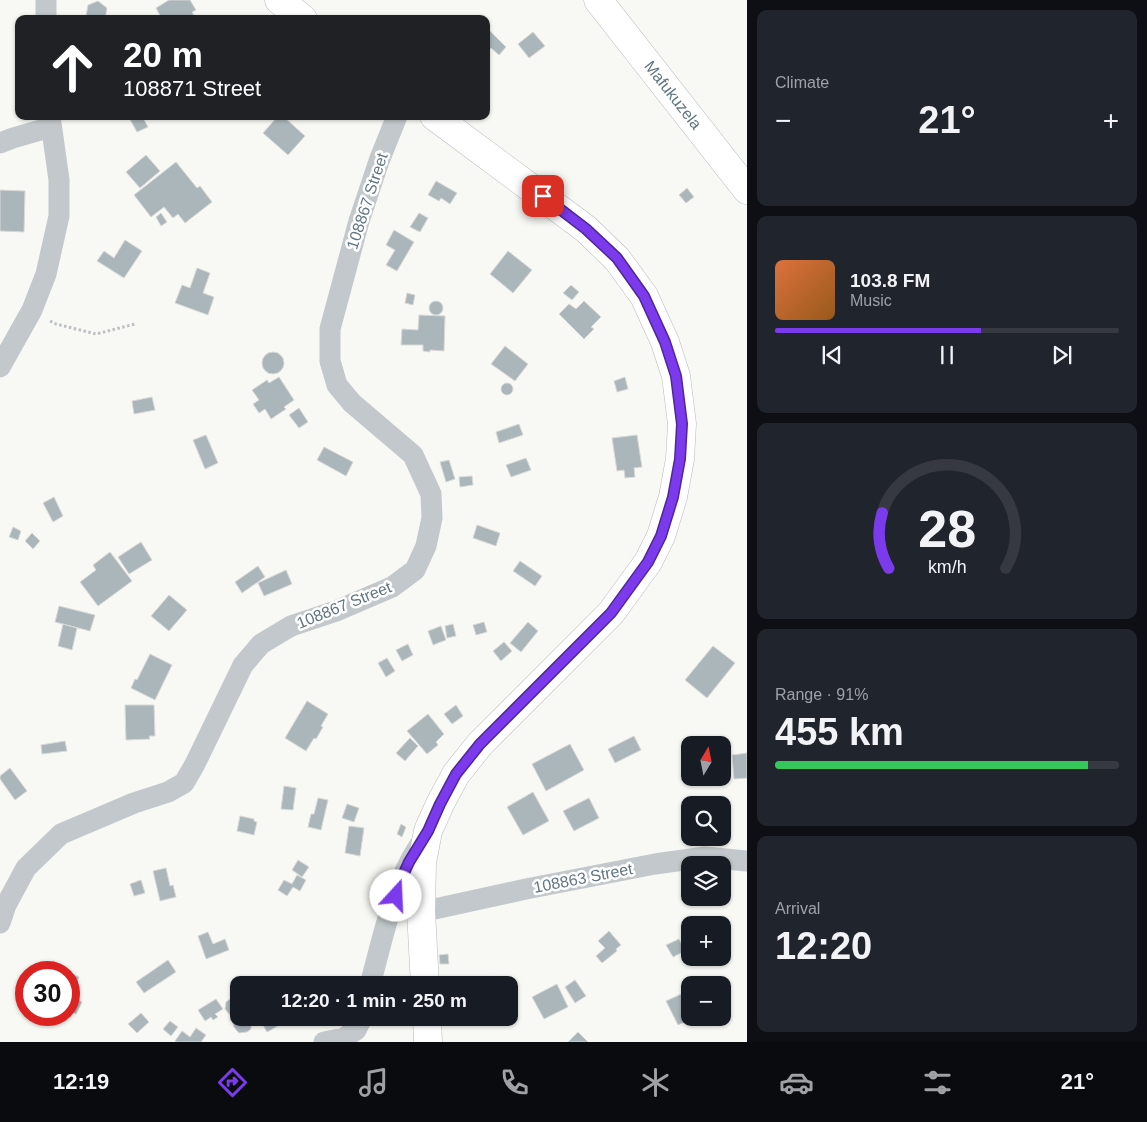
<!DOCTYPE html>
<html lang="en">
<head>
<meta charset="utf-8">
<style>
	body { margin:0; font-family:Helvetica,sans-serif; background:#20242c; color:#f1f3f6; height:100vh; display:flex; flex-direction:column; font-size:19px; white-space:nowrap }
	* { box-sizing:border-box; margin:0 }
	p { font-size:16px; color:#9ea1a6 }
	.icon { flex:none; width:28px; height:28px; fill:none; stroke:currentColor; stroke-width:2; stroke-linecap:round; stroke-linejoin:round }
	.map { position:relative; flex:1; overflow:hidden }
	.side { display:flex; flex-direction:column; gap:10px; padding:10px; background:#0d0f14; width:400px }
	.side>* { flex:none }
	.guide { position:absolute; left:15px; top:15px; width:475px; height:105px; border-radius:10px; box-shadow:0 1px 4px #0004; background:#202124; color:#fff; overflow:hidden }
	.needle { width:32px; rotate:10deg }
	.tools { position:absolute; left:681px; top:736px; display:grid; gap:10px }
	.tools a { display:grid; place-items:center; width:50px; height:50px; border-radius:10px; background:#171b24; box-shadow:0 1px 4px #0004; font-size:25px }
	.speed { position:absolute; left:15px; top:961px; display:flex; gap:10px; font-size:25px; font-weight:700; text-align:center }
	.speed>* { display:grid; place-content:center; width:65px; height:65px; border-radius:50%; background:#171b24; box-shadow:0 1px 4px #0004; line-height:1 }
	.speed .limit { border:8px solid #d22; background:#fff; color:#111 }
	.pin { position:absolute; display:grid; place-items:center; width:42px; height:42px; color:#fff; margin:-21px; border-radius:10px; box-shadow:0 2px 8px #0006 }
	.me { position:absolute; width:55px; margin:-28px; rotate:20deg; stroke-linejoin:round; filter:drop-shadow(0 0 4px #0008) }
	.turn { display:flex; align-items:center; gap:18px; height:105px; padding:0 25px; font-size:22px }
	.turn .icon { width:65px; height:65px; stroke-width:2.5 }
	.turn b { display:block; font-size:35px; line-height:42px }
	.big { font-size:38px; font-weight:800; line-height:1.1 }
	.side .tile { flex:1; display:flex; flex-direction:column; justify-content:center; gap:8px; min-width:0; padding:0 18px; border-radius:10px; background:#20242c }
	.side .dial { align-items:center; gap:0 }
	.dial svg { height:130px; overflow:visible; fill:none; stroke:#363941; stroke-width:7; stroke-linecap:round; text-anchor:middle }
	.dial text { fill:#f1f3f6; stroke:none }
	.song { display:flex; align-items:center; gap:15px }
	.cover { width:60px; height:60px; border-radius:8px; background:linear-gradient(135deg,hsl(20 70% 55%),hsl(30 70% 35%)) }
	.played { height:5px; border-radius:2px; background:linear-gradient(90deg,#7c3aed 60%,#363941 60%) }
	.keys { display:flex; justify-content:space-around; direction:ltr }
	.heat { display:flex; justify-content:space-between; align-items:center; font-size:28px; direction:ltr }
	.charge { height:8px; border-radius:4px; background:linear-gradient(90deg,#34c759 91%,#363941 0) }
	.trip { position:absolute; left:230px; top:976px; width:288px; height:50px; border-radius:10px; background:#171b24; box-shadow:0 1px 4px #0004; font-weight:800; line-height:50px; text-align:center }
	.dock { display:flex; height:80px; justify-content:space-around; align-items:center; background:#090b0e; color:#9ea1a6 }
	.dock .icon { width:35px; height:35px }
	.dock .selected { color:#7c3aed }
	.dock b { font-size:22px; color:#f1f3f6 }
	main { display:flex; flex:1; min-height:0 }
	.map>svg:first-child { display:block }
	.building { fill:#abb6ba; stroke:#d9d9d7 }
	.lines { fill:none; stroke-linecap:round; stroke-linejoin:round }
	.secondary-casing { stroke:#b4bcc0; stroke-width:29 }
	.path { stroke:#bcc0c2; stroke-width:3; stroke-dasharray:2.5 2.5; stroke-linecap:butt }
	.street { stroke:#c2c8cb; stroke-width:21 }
	.secondary { stroke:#fff; stroke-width:28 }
	.route-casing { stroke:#51269a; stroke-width:12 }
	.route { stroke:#7c3aed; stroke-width:9 }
	.labels { text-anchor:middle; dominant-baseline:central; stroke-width:5; stroke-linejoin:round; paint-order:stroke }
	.street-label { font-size:16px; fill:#607682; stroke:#fff }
</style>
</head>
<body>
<main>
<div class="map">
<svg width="747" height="1042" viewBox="0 0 747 1042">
	<rect width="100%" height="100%" fill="#f8f8f4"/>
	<path class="building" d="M 169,0 L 190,0 L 196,10 L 192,12 L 196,19 L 162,19 L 156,8 Z
		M 98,1 L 107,8 L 105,19 L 89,19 L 86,16 L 88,5 Z
		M 486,27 L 506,47 L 499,55 L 491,48 L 489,50 L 486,47 Z
		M 533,32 L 545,46 L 529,58 L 518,44 Z
		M 128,116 L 142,116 L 148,127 L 137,132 Z
		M 278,116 L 283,116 L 305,136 L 288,155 L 263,133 Z
		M 146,155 L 160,171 L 140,188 L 126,172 Z
		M 176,162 L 197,188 L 200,186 L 212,202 L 185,223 L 178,214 L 173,218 L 164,207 L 151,217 L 134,195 Z
		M 436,181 L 457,193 L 450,204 L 441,198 L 439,201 L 428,195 Z
		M 687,188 L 694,197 L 686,203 L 679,195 Z
		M 0,190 L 25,191 L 24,232 L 0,231 Z
		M 161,213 L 167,222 L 161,226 L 156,217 Z
		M 419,213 L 428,218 L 420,232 L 410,227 Z
		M 394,230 L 414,242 L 397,271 L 386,265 L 395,250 L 386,245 Z
		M 125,240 L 142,251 L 124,278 L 97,261 L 104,251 L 114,258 Z
		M 508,251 L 532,270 L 513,293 L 490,274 Z
		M 197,268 L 210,273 L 203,293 L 214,297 L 208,315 L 175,303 L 182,285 L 190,288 Z
		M 571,285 L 579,292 L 572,300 L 563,293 Z
		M 407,293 L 415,295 L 413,305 L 405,303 Z
		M429 308a7 7 0 1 1 14 0a7 7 0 1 1-14 0Z
		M 584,301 L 601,317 L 591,327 L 594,329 L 584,339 L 559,314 L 569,304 L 576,309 Z
		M 419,315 L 445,316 L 444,351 L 430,350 L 430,352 L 423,351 L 423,345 L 401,345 L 402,329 L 418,330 Z
		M 505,346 L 528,364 L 515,381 L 491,364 Z
		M262 363a11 11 0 1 1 22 0a11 11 0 1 1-22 0Z
		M 279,377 L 294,400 L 284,407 L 286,409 L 271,419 L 265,409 L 259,413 L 253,404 L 259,400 L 252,390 L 267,380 L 269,383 Z
		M 625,377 L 628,389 L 617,392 L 614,381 Z
		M501 389a6 6 0 1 1 12 0a6 6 0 1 1-12 0Z
		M 152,397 L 155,410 L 134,414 L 132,401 Z
		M 299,408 L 308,422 L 299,428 L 289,415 Z
		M 519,424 L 523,435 L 499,443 L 496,432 Z
		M 206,435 L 218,463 L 205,469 L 193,440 Z
		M 637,435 L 642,467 L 634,468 L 635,477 L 625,478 L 624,470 L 617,471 L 612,438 Z
		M 324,447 L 353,462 L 346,476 L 317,460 Z
		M 526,458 L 531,470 L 511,477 L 506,465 Z
		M 449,460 L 455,479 L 446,482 L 440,462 Z
		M 472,476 L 473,485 L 460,487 L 459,477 Z
		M 54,497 L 63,516 L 53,522 L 43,503 Z
		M 477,525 L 500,533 L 496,546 L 473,538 Z
		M 13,527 L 21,531 L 18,540 L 9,537 Z
		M 32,533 L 40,541 L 33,549 L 25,541 Z
		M 141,542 L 152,560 L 129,574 L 118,557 Z
		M 110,552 L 132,581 L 98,606 L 80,582 L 96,570 L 93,565 Z
		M 520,561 L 542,576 L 535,586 L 513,571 Z
		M 258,566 L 265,577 L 242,593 L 235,582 Z
		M 286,570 L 292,584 L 264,596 L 258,583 Z
		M 169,595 L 187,610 L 169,631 L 151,616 Z
		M 59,606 L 95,615 L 90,631 L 55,622 Z
		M 484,622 L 487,632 L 476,635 L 473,625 Z
		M 528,622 L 538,631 L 521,652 L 510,643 Z
		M 63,624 L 77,628 L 72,650 L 58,646 Z
		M 453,624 L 456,636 L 447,638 L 445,626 Z
		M 441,626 L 446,640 L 433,645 L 428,631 Z
		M 504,642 L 512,651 L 501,661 L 493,651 Z
		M 408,644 L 413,655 L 402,661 L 396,650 Z
		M 713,646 L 735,663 L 707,698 L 685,680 Z
		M 150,654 L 172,665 L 155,700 L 131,688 L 135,679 L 137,680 Z
		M 387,658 L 395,671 L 386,677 L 378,663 Z
		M 307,701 L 328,714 L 321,726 L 323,727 L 316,739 L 314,738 L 306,751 L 285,738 Z
		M 125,705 L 154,705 L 155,736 L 149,736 L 150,739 L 126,740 Z
		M 456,705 L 463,716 L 452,724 L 444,714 Z
		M 428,714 L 444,734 L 436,742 L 438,745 L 427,754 L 407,731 Z
		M 634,736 L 641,750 L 615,763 L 608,749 Z
		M 410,738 L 418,746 L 405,761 L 396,753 Z
		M 65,741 L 67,751 L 42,754 L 41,745 Z
		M 570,744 L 584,770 L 546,791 L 532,764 Z
		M 747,753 L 747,778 L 734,779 L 732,755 Z
		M 10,768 L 27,791 L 15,800 L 0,779 L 0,776 Z
		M 284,786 L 296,788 L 293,810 L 281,809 Z
		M 533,792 L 549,821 L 523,835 L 507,807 Z
		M 318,798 L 328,800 L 321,830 L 308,827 L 311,814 L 314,814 Z
		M 589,798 L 599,818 L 574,831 L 563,811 Z
		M 347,804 L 359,808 L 354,822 L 342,818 Z
		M 240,816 L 254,819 L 254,821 L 257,822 L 254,835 L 237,831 Z
		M 401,824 L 406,827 L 402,837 L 397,834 Z
		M 349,826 L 364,828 L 360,856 L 345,853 Z
		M 298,860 L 309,867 L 302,877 L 292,870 Z
		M 166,868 L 170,886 L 173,885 L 176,897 L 160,901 L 153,871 Z
		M 297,875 L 306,880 L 300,891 L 293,887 L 287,896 L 278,890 L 284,880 L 292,884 Z
		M 141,880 L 145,893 L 134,896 L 130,884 Z
		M 609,931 L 621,945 L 616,949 L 617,951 L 602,963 L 596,956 L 605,948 L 598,941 Z
		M 208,932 L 213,944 L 225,939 L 229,950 L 206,959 L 198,936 Z
		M 679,939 L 685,951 L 673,957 L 666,945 Z
		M 448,954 L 449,964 L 440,964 L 439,955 Z
		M 168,960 L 176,972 L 144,993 L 136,982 Z
		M 66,971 L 79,977 L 73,992 L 69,990 L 69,972 L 65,972 Z
		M 490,976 L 503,984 L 483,985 Z
		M 575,980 L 586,996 L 575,1003 L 565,987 Z
		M 557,984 L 568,1007 L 544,1019 L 532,997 Z
		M 690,990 L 690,1018 L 694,1018 L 678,1025 L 666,1001 Z
		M 69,995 L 82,1002 L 76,1014 L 69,1011 Z
		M 233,997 L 239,999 L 239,1015 L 236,1016 L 229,1014 L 225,1009 L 226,1002 Z
		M 216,999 L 223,1009 L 215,1014 L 218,1017 L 213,1020 L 211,1017 L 205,1021 L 198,1010 Z
		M 141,1013 L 149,1022 L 137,1033 L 128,1024 Z
		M 238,1016 L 239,1018 L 249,1018 L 251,1021 L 251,1029 L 247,1032 L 239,1033 L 237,1031 L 234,1027 L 233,1022 Z
		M 259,1018 L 283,1018 L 285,1022 L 267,1032 Z
		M 170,1021 L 178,1027 L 171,1036 L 163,1029 Z
		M 196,1028 L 206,1035 L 201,1042 L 177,1042 L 175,1041 L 182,1031 L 190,1037 Z
		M 578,1032 L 588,1042 L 568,1042 Z"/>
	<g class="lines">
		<g class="secondary-casing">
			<path id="secondary" d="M 279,0 L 303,19
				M 598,0 L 747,190
				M 425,985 L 421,912 L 422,863 L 428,831 L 440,804 L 456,774 L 480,744 L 611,613 L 648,562 L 661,536 L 673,497 L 680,459 L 682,424 L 676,376 L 665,342 L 644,296 L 617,259 L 586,229 L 434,116
				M 427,1018 L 428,1042"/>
		</g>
		<path class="path" d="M 50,321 L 56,324 L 96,334 L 135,324"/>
		<path class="street" d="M 46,0 L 46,19
			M 0,143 L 13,138 L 51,127
			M 0,367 L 32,310 L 46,274 L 59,216 L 59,180 L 50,116
			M 421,912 L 526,889 L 655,864 L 705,857 L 747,861
			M 0,923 L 6,905 L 26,868 L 61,834 L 134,803 L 168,792 L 184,783 L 195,764 L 243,665 L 261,644 L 291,626 L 336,611 L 392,587 L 415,570 L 426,546 L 432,518 L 431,494 L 413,455 L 352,403 L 337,385 L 330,361 L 330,329 L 359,221 L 379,161 L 397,116
			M 370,985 C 381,945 390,900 409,863 C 413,855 418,848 423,840
			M 324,1042 L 344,1038 L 356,1030 L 362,1018"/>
		<use href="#secondary" class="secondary"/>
	</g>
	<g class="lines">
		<g class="route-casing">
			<path id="route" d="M 396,896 L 400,882 L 409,862 L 428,831 L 440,804 L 456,774 L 480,744 L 611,613 L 648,562 L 661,536 L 673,497 L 680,459 L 682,424 L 676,376 L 665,342 L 644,296 L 617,258 L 586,229 L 543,196"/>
		</g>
		<use href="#route" class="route"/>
	</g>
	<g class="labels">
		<g class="street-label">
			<text transform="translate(673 95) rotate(52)">Mafukuzela</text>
			<text transform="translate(367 201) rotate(-72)">108867 Street</text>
			<text transform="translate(344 605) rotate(-22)">108867 Street</text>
			<text transform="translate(583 878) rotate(-11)">108863 Street</text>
		</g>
	</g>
</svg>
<div class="tools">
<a><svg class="needle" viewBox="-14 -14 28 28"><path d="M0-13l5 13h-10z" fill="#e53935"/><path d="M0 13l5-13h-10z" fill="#9ea1a6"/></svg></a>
<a><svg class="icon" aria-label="search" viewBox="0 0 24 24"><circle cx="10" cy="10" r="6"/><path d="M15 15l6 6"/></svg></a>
<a><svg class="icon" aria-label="layers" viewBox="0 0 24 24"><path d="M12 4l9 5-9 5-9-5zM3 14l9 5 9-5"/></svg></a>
<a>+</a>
<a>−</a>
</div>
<div class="speed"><div class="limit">30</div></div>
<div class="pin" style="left:543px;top:196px;background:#d93025"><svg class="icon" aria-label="arrive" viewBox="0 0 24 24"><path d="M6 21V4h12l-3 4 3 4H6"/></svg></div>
<svg class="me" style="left:396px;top:896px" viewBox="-20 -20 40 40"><circle r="19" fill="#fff"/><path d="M0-13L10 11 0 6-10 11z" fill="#7c3aed"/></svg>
<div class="trip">12:20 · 1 min · 250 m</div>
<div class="guide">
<div class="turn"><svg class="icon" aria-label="ahead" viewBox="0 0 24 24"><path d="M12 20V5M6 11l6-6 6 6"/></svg><div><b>20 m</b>108871 Street</div></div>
</div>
</div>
<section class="side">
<div class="tile"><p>Climate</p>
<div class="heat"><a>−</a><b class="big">21°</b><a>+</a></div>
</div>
<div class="tile">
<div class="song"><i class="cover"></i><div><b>103.8 FM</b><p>Music</p></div></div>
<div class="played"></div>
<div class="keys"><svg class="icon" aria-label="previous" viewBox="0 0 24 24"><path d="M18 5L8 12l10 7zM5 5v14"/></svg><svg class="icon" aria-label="pause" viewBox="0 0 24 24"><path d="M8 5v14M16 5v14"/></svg><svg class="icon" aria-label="next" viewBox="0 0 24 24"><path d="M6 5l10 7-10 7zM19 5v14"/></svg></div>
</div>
<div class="tile dial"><svg viewBox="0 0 100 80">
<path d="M14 69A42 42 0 1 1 86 69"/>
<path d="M14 69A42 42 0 0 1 10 35" stroke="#7c3aed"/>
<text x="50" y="56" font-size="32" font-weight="700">28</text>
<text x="50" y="72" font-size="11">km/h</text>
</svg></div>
<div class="tile"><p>Range · 91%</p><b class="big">455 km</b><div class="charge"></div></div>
<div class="tile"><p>Arrival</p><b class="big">12:20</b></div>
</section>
</main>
<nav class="dock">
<b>12:19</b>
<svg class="icon selected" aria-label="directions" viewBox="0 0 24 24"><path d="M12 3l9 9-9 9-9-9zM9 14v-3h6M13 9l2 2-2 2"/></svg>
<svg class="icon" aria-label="music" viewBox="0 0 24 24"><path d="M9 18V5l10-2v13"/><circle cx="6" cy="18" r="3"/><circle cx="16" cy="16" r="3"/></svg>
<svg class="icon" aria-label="phone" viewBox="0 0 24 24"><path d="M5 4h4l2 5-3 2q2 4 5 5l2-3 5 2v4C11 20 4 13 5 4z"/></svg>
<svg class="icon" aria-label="climate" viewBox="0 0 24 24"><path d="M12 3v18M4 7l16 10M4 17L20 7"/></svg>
<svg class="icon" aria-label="car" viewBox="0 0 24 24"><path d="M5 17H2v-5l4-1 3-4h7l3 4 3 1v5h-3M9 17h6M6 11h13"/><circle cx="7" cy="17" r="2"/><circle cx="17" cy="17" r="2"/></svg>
<svg class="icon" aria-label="filters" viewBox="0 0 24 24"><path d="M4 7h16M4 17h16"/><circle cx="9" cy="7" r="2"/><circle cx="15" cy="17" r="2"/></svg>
<b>21°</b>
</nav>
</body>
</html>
